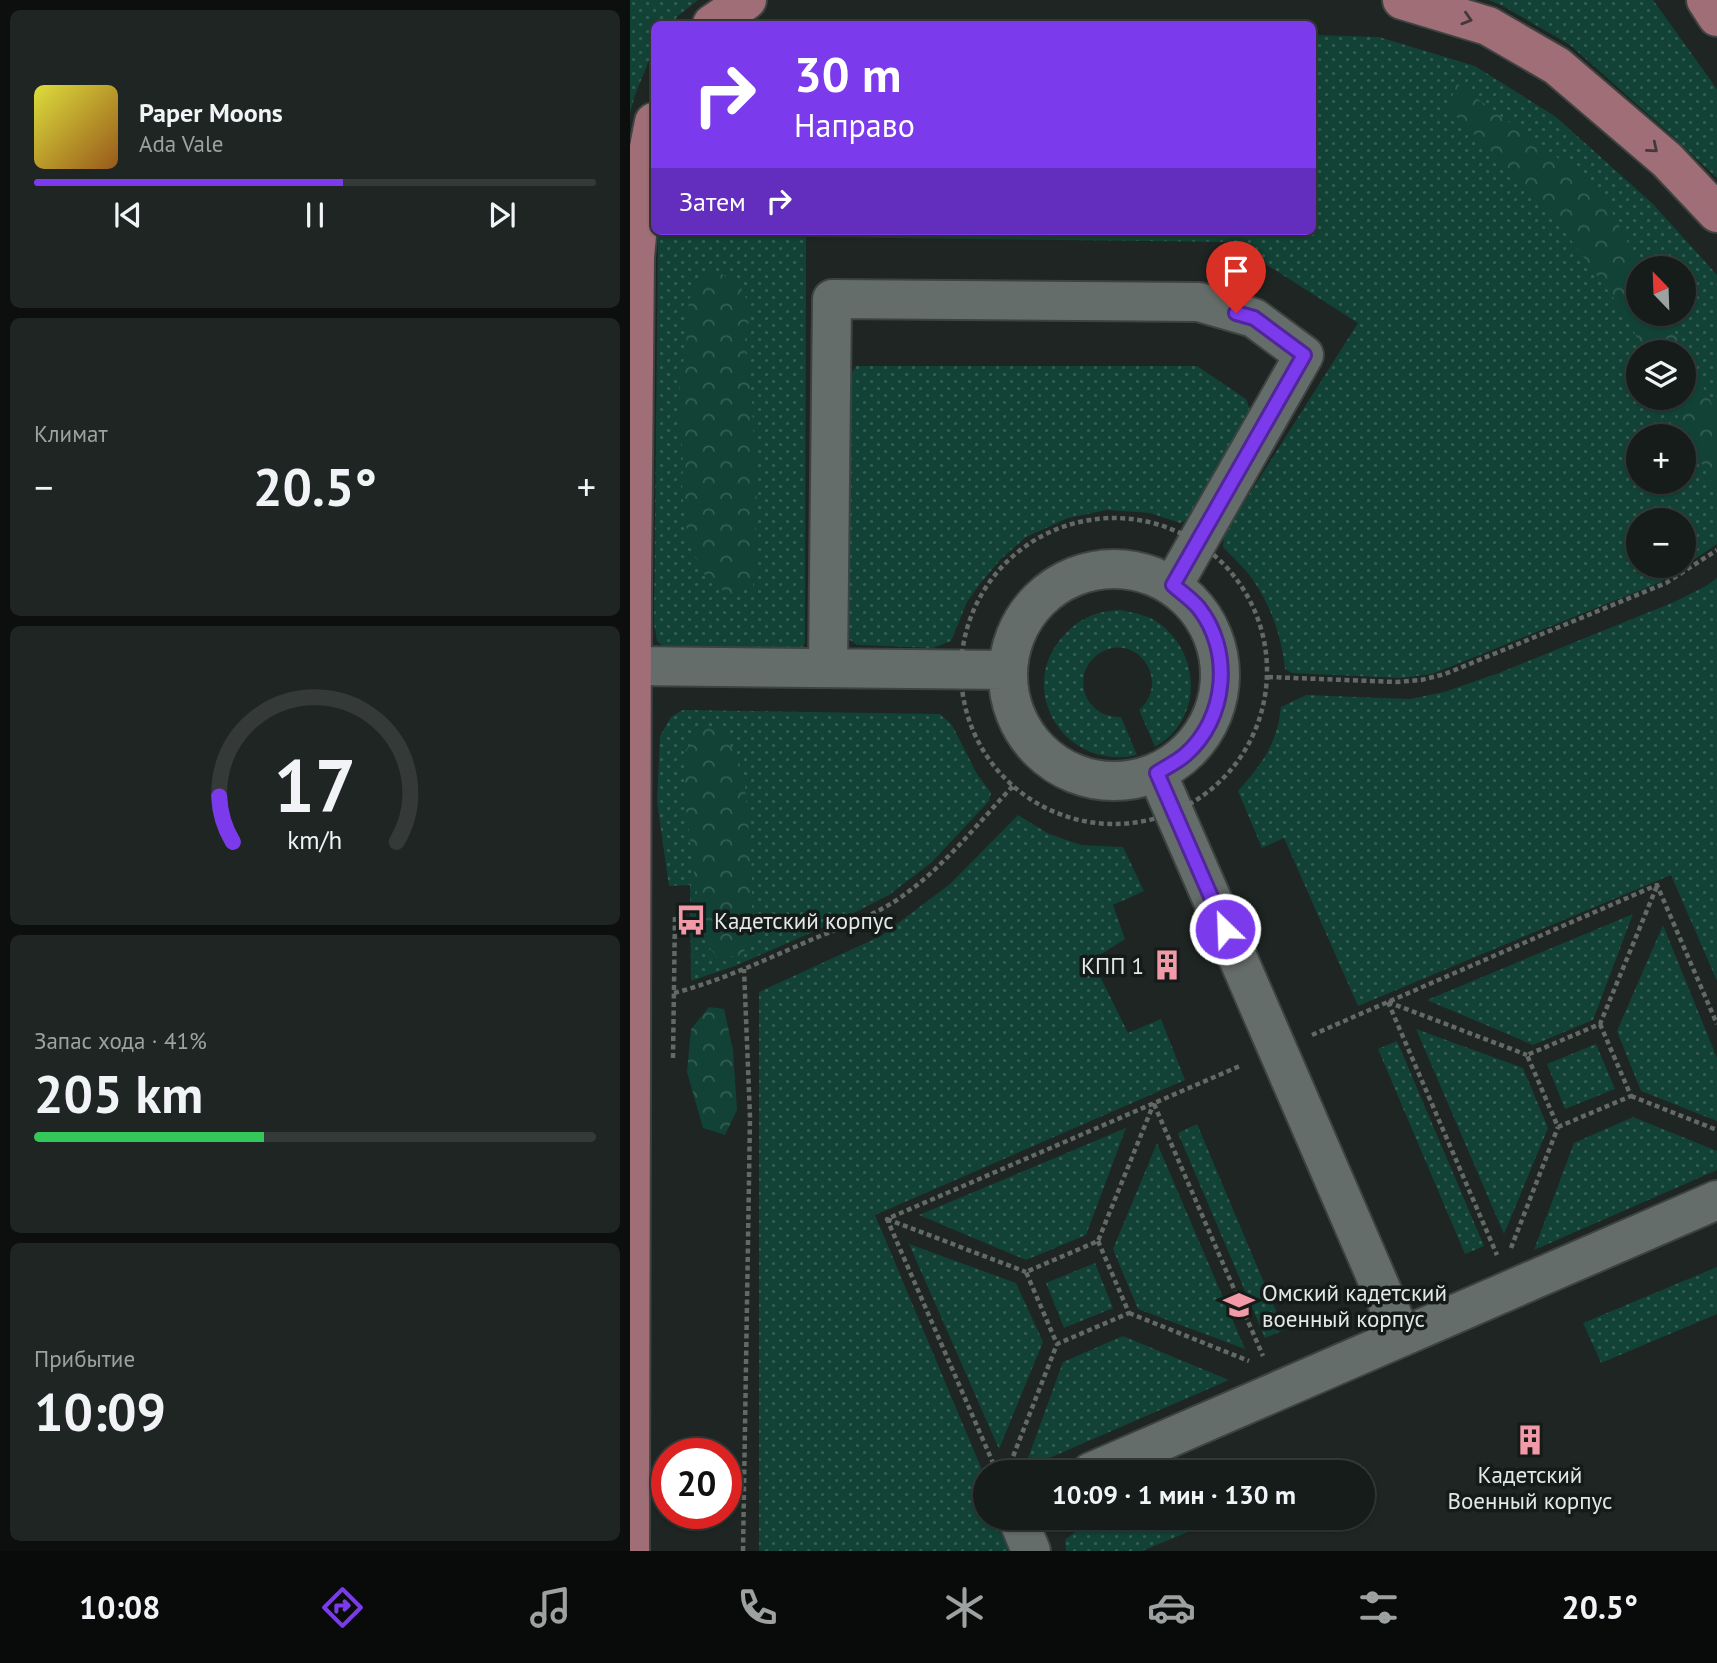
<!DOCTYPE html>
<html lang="ru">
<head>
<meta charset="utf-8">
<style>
	body { margin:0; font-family:"PT Sans",sans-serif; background:#1f2523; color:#f1f3f6; height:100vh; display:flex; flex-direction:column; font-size:26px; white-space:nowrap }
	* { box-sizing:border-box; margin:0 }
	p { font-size:23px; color:#9ea1a2 }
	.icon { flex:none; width:38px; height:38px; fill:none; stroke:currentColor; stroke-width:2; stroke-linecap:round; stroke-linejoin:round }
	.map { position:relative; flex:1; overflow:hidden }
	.details { display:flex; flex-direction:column; gap:10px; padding:10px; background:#0c0f0e; width:630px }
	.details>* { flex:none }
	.banner { position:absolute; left:21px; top:21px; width:665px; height:214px; border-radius:10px; box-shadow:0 2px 5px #0004,0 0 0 2px #353a39; background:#7c3aed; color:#fff; overflow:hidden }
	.needle { width:46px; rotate:337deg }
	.fabs { position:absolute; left:996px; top:256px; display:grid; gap:14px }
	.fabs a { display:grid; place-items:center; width:70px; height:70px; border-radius:50%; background:#161c1a; box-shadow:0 2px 5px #0004,0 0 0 2px #353a39; font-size:35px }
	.speed { position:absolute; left:21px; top:1438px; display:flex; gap:14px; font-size:35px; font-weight:700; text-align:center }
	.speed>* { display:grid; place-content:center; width:91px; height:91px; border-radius:50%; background:#161c1a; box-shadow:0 2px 5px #0004,0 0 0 2px #353a39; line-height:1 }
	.speed .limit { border:10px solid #d22; background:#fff; color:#111 }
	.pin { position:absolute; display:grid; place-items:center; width:60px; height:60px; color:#fff; margin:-72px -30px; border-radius:50% 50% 50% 0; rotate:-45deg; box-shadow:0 0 7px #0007 }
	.pin .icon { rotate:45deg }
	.me { position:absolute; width:77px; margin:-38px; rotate:336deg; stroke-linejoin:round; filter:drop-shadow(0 0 5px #0008) }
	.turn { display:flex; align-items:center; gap:24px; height:147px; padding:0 28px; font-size:32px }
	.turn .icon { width:91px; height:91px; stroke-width:2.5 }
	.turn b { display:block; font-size:49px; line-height:60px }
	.then { display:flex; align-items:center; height:66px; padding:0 28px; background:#0003; gap:14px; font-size:26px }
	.big { font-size:52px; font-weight:700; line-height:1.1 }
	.details .card { flex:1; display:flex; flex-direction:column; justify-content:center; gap:10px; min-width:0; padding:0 24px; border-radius:10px; background:#1f2523 }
	.details .dial { align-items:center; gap:0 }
	.dial svg { height:182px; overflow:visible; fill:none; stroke:#353a39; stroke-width:7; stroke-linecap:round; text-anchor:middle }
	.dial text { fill:#f1f3f6; stroke:none }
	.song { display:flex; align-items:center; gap:21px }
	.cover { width:84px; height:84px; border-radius:10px; background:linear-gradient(135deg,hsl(60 70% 55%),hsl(30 70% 35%)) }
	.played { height:7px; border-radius:4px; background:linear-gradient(90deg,#7c3aed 55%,#353a39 55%) }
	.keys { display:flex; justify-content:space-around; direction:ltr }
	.heat { display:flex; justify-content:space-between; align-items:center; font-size:38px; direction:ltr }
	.charge { height:10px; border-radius:5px; background:linear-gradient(90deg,#34c759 41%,#353a39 0) }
	.trip { position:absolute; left:343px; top:1460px; width:402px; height:70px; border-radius:35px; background:#161c1a; box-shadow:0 2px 5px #0004,0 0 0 2px #353a39; font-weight:700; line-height:70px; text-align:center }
	.tabs { display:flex; height:112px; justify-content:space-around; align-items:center; background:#090b0a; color:#9ea1a2 }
	.tabs .icon { width:49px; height:49px }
	.tabs .selected { color:#7c3aed }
	.tabs b { font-size:32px; color:#f1f3f6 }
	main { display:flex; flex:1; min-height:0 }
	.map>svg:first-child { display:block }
	.grass { fill:url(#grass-dots); fill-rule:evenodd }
	.forest { fill:url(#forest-crowns) }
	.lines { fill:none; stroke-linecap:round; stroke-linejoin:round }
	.minor-casing { stroke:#3d4341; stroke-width:42 }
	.major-casing { stroke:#3d4341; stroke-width:42 }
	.path { stroke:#636966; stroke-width:4.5; stroke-dasharray:5 3.5; stroke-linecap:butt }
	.minor { stroke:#656d6a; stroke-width:38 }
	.major { stroke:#9f6e76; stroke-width:38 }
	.oneway { stroke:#45383a }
	.route-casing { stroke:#51269a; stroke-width:18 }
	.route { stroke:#7c3aed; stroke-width:12 }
	.labels { text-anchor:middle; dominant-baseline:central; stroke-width:7; stroke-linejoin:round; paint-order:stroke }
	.poi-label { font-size:23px; fill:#e4e9e7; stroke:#151b19; text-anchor:start }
</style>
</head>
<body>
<main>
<section class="details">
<div class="card">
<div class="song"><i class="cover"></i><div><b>Paper Moons</b><p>Ada Vale</p></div></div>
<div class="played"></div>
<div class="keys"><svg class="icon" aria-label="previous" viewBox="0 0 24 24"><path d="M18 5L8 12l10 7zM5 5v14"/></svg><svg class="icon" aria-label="pause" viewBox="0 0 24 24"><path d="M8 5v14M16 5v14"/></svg><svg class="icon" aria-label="next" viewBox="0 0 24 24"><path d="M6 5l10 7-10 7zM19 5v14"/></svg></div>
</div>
<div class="card"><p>Климат</p>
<div class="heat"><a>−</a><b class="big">20.5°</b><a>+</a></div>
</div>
<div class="card dial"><svg viewBox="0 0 100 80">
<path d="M14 69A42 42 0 1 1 86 69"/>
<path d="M14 69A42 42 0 0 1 8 49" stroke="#7c3aed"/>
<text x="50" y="56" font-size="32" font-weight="700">17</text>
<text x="50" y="72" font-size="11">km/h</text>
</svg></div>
<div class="card"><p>Запас хода · 41%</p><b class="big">205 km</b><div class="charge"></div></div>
<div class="card"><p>Прибытие</p><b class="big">10:09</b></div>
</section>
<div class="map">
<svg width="1087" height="1551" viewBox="0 0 1087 1551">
	<defs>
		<pattern id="grass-dots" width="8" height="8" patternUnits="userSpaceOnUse" patternTransform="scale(1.75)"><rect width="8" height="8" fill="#124236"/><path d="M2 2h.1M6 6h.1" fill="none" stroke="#345d53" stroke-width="1.8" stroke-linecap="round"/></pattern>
		<pattern id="forest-crowns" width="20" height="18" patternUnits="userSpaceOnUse" patternTransform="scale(1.75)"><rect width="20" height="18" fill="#124236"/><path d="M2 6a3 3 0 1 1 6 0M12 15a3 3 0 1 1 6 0" fill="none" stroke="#345d53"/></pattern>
	</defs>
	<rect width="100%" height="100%" fill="#1e2522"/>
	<path class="grass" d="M 0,0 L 68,0 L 48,16 L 41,24 L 24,24 L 24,48 L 5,95 L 0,113 Z
		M 858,0 L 1023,0 L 1087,89 L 1087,178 L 1038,132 L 940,45 L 871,5 Z
		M 683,35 L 749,37 L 845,66 L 926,117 L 1023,204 L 1087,275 L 1087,544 L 1031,582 L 802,674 L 771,678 L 662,673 L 655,669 C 652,638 641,606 623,580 C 615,568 603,558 593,547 L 594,534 L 728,323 L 601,242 L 176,237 L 175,642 L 172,652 L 37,650 L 27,641 L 24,624 L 28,231 L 682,231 ZM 1008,268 L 1054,268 L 1054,313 L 1008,313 ZM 1008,352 L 1054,352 L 1054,397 L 1008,397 ZM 1008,436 L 1054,436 L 1054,481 L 1008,481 ZM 1008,520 L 1054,520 L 1054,565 L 1008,565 Z
		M 226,366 L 567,366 L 616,399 L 621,412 L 563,517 L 550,523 L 520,513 L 477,510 L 438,518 L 396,537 L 370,560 L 349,585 L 337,602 L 321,641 L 303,648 L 227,645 L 217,638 L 219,378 Z
		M 1087,578 L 1087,981 L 1041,875 L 728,1006 L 654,838 L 632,848 L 608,791 C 632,764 647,744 651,707 L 676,695 L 780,699 L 814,692 L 869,673 L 1044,602 L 1076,586 Z
		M 490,610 C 506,613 523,616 535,628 C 572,661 570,722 525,747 L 509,710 C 542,681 506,631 470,653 C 462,658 457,665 454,674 C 452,685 454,697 462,705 C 469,714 480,717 491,717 L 507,755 C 433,772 382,686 437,632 C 446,623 457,616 469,613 C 476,611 483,611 490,610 Z
		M 53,710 L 310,714 L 322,725 L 347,774 L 361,793 L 359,801 L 302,862 L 259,895 L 210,920 L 105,966 L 61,981 L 60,885 L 39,886 L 27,802 L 30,736 L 41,717 Z
		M 388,815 L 419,834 L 451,845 L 493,847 L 514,891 L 483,905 L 495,939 L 462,960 L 498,1033 L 531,1019 L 555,1080 L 245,1215 L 355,1477 L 355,1517 L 372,1517 L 386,1551 L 129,1551 L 129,992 L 251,936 L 320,884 Z
		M 1003,914 L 963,1020 L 903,1045 L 797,1000 Z
		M 1033,925 L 1087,1058 L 1087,1121 L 1011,1091 L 987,1031 Z
		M 786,1029 L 893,1068 L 918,1128 L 874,1234 Z
		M 767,1041 L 854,1246 L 835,1254 L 748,1049 Z
		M 966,1044 L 985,1089 L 935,1109 L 917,1064 Z
		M 1003,1117 L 1087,1151 L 1087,1170 L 904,1250 L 944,1143 Z
		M 567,1124 L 654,1330 L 635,1338 L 548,1133 Z
		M 496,1128 L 456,1235 L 396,1260 L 289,1215 Z
		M 527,1143 L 615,1349 L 508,1309 L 483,1249 Z
		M 279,1244 L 386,1283 L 413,1342 L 369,1449 Z
		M 465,1263 L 483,1308 L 434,1328 L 416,1283 Z
		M 1087,1267 L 1087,1314 L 971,1363 L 953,1323 Z
		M 493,1336 L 599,1380 L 394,1469 L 433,1362 Z
		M 482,1517 L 594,1517 L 512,1551 L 436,1551 L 435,1540 L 445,1532 Z"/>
	<path class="forest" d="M 825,82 L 970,189 L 1011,268 L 1008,268 L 1008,313 L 1035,313 L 1087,414 L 1087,493 L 1038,397 L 1054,397 L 1054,352 L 1014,352 L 995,314 L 917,207 L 820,110 Z
		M 80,267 L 109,284 L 121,308 L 115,341 L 122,401 L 127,508 L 123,586 L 101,596 L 77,579 L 59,545 L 52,493 L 53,461 L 48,393 L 56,346 L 59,299 Z
		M 87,725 L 100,744 L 114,773 L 122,873 L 122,926 L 113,955 L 88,958 L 77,945 L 66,888 L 54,793 L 54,753 L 70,730 Z
		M 79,1007 L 94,1009 L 103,1050 L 107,1110 L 95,1135 L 73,1128 L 57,1072 L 61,1029 Z"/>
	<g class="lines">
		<g class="minor-casing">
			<path id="minor" d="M378 675a106 106 0 1 1 212 0a106 106 0 1 1-212 0Z
				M 2,666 L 378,670
				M 198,668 L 202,299 L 569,302 L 624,318 L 674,355 L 543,585
				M 527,773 L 595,929
				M 604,949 L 772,1337
				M 461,1472 L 1087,1200
				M 387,1517 L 401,1551"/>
		</g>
		<g class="major-casing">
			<path id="major" d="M 772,0 L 858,26 L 927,66 L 1037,160 L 1087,213
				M 1076,0 L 1087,17
				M 82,24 L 117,0
				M 0,1551 L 2,581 L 5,257 L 12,183 L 24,122"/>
		</g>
		<path class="path" d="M331 671a153 153 0 1 1 306 0a153 153 0 1 1-306 0Z
			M 638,677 L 766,682 L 791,680 L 815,674 L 1036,583 L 1087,550
			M 44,993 C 93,980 137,959 183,939 C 215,926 251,913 278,892 C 318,862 349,822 383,786
			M 758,1002 L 867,1255
			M 758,1002 L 897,1055
			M 970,1024 L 1001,1096 L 928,1127 L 897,1055 L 970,1024 L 1027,886
			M 682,1035 L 1027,885 L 1087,1024
			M 43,1058 L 45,914
			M 1001,1096 L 1087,1130
			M 524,1104 L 633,1356
			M 257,1219 L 396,1272
			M 468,1241 L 499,1313 L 427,1344 L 396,1272 L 468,1241 L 524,1103
			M 881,1248 L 928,1127
			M 499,1313 L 619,1361
			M 367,1472 L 257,1219 L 612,1065
			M 377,1472 L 427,1344
			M 403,1472 L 424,1462
			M 113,1551 L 120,1117 L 114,969"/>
		<use href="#minor" class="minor"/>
		<use href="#major" class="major"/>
	</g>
	<defs><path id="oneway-chevron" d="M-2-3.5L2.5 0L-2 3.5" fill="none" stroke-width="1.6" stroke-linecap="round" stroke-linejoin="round" transform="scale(1.75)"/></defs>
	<g class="oneway">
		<use href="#oneway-chevron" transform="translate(837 19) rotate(17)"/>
		<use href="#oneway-chevron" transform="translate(1023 148) rotate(40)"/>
	</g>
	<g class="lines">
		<g class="route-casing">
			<path id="route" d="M 595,929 L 527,773 C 536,767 547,762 555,755 C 597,719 603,650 568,607 C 561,599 551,592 543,585 L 674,355 L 624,318 L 606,313"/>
		</g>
		<use href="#route" class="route"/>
	</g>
	<defs>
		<g id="bus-bare" transform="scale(2.415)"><path d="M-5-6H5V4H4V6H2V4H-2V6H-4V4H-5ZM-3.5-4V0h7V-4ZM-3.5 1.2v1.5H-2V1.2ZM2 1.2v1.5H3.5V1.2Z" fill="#f39aa8" stroke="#151b19" stroke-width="2.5" paint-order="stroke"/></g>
		<g id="building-bare" transform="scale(2.415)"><path d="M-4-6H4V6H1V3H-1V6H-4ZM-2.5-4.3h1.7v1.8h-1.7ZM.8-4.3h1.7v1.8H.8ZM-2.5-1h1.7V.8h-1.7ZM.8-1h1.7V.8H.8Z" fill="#f39aa8" stroke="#151b19" stroke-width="2.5" paint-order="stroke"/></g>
		<g id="school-bare" transform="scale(2.415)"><path d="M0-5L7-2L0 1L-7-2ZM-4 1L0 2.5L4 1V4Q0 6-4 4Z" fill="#f39aa8" stroke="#151b19" stroke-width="2.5" paint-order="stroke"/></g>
	</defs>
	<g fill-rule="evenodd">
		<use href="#bus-bare" x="61" y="920"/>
		<use href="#building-bare" x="537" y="965"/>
		<use href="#school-bare" x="609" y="1305"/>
		<use href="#building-bare" x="900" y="1440"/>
	</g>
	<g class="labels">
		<g class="poi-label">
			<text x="84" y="920">Кадетский корпус</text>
			<text x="514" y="965" text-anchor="end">КПП 1</text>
			<text x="632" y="1292">Омский кадетский<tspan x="632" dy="26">военный корпус</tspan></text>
			<text x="900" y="1474" text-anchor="middle">Кадетский<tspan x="900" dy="26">Военный корпус</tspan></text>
		</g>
	</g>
</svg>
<div class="fabs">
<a><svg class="needle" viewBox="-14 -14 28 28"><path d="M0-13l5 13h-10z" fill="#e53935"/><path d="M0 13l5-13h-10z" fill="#9ea1a2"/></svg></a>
<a><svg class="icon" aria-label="layers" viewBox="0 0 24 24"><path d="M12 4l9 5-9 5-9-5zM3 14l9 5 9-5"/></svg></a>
<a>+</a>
<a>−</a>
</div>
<div class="speed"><div class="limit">20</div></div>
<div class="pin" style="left:606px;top:313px;background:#d93025"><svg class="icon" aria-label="arrive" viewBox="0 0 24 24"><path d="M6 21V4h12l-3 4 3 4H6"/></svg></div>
<svg class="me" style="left:595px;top:929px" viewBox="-20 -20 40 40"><circle r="17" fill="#7c3aed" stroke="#fff" stroke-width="3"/><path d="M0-11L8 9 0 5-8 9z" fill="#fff"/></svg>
<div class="trip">10:09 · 1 мин · 130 m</div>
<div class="banner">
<div class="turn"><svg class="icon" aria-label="right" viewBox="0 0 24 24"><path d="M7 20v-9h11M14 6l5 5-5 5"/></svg><div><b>30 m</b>Направо</div></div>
<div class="then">Затем<svg class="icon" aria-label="right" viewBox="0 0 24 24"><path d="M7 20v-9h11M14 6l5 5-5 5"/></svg></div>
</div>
</div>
</main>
<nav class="tabs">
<b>10:08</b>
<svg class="icon selected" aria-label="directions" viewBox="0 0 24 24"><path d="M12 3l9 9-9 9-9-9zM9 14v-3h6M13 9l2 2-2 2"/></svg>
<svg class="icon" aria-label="music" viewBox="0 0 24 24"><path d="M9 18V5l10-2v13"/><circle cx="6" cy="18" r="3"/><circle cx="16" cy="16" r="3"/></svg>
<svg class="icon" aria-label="phone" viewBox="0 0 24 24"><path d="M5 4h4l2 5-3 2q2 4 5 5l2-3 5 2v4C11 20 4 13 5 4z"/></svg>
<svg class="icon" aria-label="climate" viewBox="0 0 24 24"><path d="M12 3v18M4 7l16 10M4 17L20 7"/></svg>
<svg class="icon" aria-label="car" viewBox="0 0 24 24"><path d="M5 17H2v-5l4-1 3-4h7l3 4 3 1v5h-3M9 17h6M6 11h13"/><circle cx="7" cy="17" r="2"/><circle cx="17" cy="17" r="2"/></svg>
<svg class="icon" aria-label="filters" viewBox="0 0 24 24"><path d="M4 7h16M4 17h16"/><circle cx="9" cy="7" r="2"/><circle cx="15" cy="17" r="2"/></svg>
<b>20.5°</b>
</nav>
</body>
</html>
